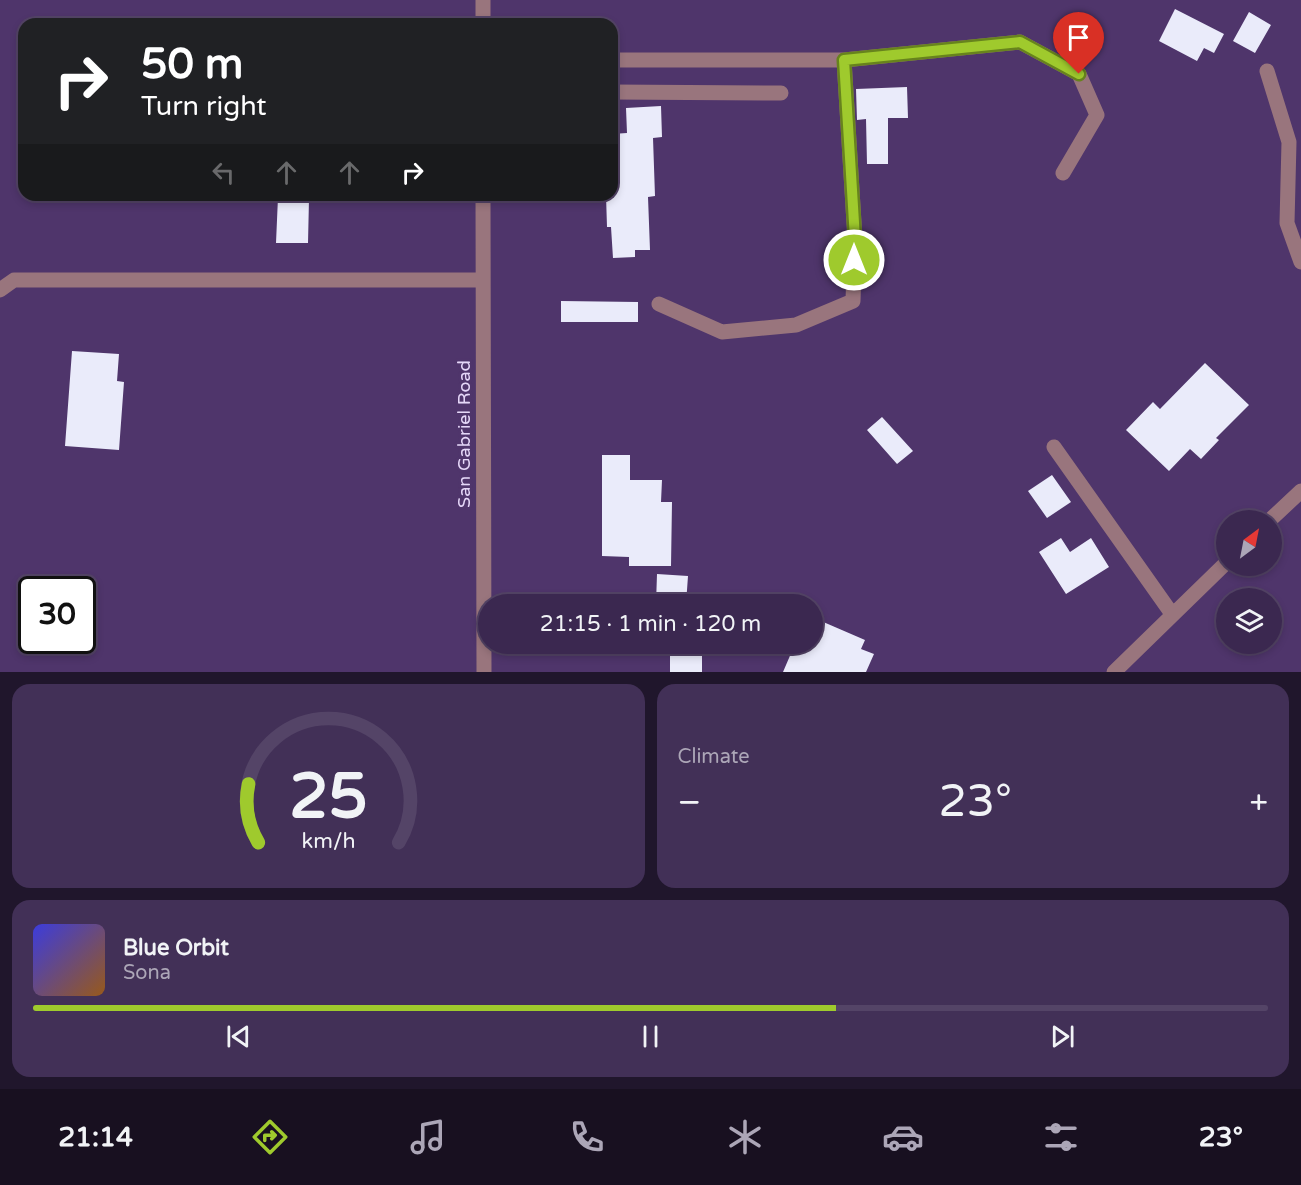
<!DOCTYPE html>
<html lang="en">
<head>
<meta charset="utf-8">
<style>
	body { margin:0; font-family:"Varela Round",sans-serif; background:#423057; color:#f1f3f6; height:100vh; display:flex; flex-direction:column; font-size:22px; white-space:nowrap }
	* { box-sizing:border-box; margin:0 }
	p { font-size:20px; color:#aca6b7 }
	.icon { flex:none; width:33px; height:33px; fill:none; stroke:currentColor; stroke-width:2; stroke-linecap:round; stroke-linejoin:round }
	.map { position:relative; height:672px; overflow:hidden }
	.details { display:flex; flex-direction:column; gap:12px; padding:12px; background:#20162c; flex:1 }
	.details>* { flex:none }
	.top-card { position:absolute; left:18px; top:18px; width:600px; height:183px; border-radius:18px; box-shadow:0 3px 9px #0003,0 0 0 2px #544467; background:#202124; color:#fff; overflow:hidden }
	.needle { width:39px; rotate:32deg }
	.controls { position:absolute; left:1216px; top:510px; display:grid; gap:12px }
	.controls a { display:grid; place-items:center; width:66px; height:66px; border-radius:50%; background:#3b2850; box-shadow:0 3px 9px #0003,0 0 0 2px #544467; font-size:30px }
	.speed { position:absolute; left:18px; top:576px; display:flex; gap:12px; font-size:30px; font-weight:700; text-align:center }
	.speed>* { display:grid; place-content:center; width:78px; height:78px; border-radius:50%; background:#3b2850; box-shadow:0 3px 9px #0003,0 0 0 2px #544467; line-height:1 }
	.speed .limit { border:3px solid #111; border-radius:9px; background:#fff; color:#111 }
	.pin { position:absolute; display:grid; place-items:center; width:51px; height:51px; color:#fff; margin:-62px -26px; border-radius:50% 50% 50% 0; rotate:-45deg; box-shadow:0 0 6px #0007 }
	.pin .icon { rotate:45deg }
	.me { position:absolute; width:66px; margin:-33px; rotate:0deg; stroke-linejoin:round; filter:drop-shadow(0 0 4px #0008) }
	.turn { display:flex; align-items:center; gap:21px; height:126px; padding:0 24px; font-size:27px }
	.turn .icon { width:78px; height:78px; stroke-width:2.5 }
	.turn b { display:block; font-size:42px; line-height:51px }
	.lanes { display:flex; align-items:center; height:57px; padding:0 24px; background:#0003; justify-content:center; gap:30px; direction:ltr }
	.lanes .off { opacity:.35 }
	.big { font-size:45px; font-weight:600; line-height:1.1 }
	.details .widget { flex:1; display:flex; flex-direction:column; justify-content:center; gap:9px; min-width:0; padding:0 21px; border-radius:18px; background:#423057 }
	.details .dial { align-items:center; gap:0 }
	.dial svg { height:156px; overflow:visible; fill:none; stroke:#544467; stroke-width:7; stroke-linecap:round; text-anchor:middle }
	.dial text { fill:#f1f3f6; stroke:none }
	.song { display:flex; align-items:center; gap:18px }
	.cover { width:72px; height:72px; border-radius:9px; background:linear-gradient(135deg,hsl(240 70% 55%),hsl(30 70% 35%)) }
	.played { height:6px; border-radius:3px; background:linear-gradient(90deg,#9fca2d 65%,#544467 65%) }
	.keys { display:flex; justify-content:space-around; direction:ltr }
	.heat { display:flex; justify-content:space-between; align-items:center; font-size:33px; direction:ltr }
	.details .tiles { flex:1; display:grid; gap:12px; grid-template-columns:1fr 1fr }
	.widget:last-child { grid-column:span 2 }
	.trip { position:absolute; left:478px; top:594px; width:345px; height:60px; border-radius:30px; background:#3b2850; box-shadow:0 3px 9px #0003,0 0 0 2px #544467; font-weight:600; line-height:60px; text-align:center }
	.tabs { display:flex; height:96px; justify-content:space-around; align-items:center; background:#181020; color:#aca6b7 }
	.tabs .icon { width:42px; height:42px }
	.tabs .selected { color:#9fca2d }
	.tabs b { font-size:27px; color:#f1f3f6 }
	.map>svg:first-child { display:block }
	.building { fill:#eaebfa }
	.lines { fill:none; stroke-linecap:round; stroke-linejoin:round }
	.minor { stroke:#99757d; stroke-width:15 }
	.route-casing { stroke:#67831d; stroke-width:15 }
	.route { stroke:#9fca2d; stroke-width:10 }
	.labels { text-anchor:middle; dominant-baseline:central; stroke-width:6; stroke-linejoin:round; paint-order:stroke }
	.street-label { font-size:18px; fill:#e5d7f8; stroke:#4f356b }
</style>
</head>
<body>
<div class="map">
<svg width="1301" height="672" viewBox="0 0 1301 672">
	<rect width="100%" height="100%" fill="#4f356b"/>
	<path class="building" d="M 1175,9 L 1224,34 L 1214,53 L 1204,48 L 1197,61 L 1159,41 Z
		M 1249,12 L 1271,25 L 1255,53 L 1233,41 Z
		M 907,87 L 908,118 L 888,118 L 888,164 L 867,164 L 866,119 L 857,120 L 856,89 Z
		M 661,106 L 662,137 L 653,138 L 655,196 L 648,197 L 650,250 L 635,250 L 635,257 L 613,258 L 611,227 L 607,227 L 606,195 L 612,195 L 612,134 L 627,133 L 626,108 Z
		M 278,197 L 309,199 L 308,243 L 276,243 Z
		M 561,301 L 638,302 L 638,322 L 561,322 Z
		M 72,351 L 119,354 L 117,381 L 124,382 L 119,450 L 65,446 Z
		M 1205,363 L 1249,405 L 1216,438 L 1219,440 L 1201,459 L 1190,449 L 1169,471 L 1126,430 L 1153,402 L 1160,409 Z
		M 882,417 L 913,451 L 897,464 L 867,430 Z
		M 602,455 L 630,455 L 630,480 L 662,480 L 661,502 L 672,502 L 671,566 L 629,566 L 629,557 L 602,556 Z
		M 1052,475 L 1071,502 L 1047,518 L 1028,491 Z
		M 1061,538 L 1070,552 L 1091,538 L 1109,567 L 1066,594 L 1039,552 Z
		M 657,574 L 688,576 L 686,604 L 656,604 Z
		M 821,621 L 865,640 L 861,649 L 874,654 L 866,672 L 783,672 L 795,644 L 813,644 Z
		M 670,644 L 702,644 L 702,672 L 670,672 Z"/>
	<g class="lines">
		<path class="minor" d="M 483,0 L 483,24
			M 612,60 L 844,60 L 855,239 L 853,301 L 796,325 L 722,332 L 659,304
			M 844,60 L 1020,42 L 1079,74 L 1097,115 L 1063,173
			M 1267,71 L 1289,142 L 1287,223 L 1301,262
			M 612,92 L 781,93
			M 483,195 L 484,672
			M 0,290 L 14,280 L 483,280
			M 1054,447 L 1172,614
			M 1270,520 L 1301,491
			M 1114,672 L 1227,562"/>
	</g>
	<g class="lines">
		<g class="route-casing">
			<path id="route" d="M 854,260 L 855,239 L 844,60 L 1020,42 L 1079,74"/>
		</g>
		<use href="#route" class="route"/>
	</g>
	<g class="labels">
		<g class="street-label">
			<text transform="translate(464 434) rotate(-90)">San Gabriel Road</text>
		</g>
	</g>
</svg>
<div class="controls">
<a><svg class="needle" viewBox="-14 -14 28 28"><path d="M0-13l5 13h-10z" fill="#e53935"/><path d="M0 13l5-13h-10z" fill="#aca6b7"/></svg></a>
<a><svg class="icon" aria-label="layers" viewBox="0 0 24 24"><path d="M12 4l9 5-9 5-9-5zM3 14l9 5 9-5"/></svg></a>
</div>
<div class="speed"><div class="limit">30</div></div>
<div class="pin" style="left:1079px;top:74px;background:#d93025"><svg class="icon" aria-label="arrive" viewBox="0 0 24 24"><path d="M6 21V4h12l-3 4 3 4H6"/></svg></div>
<svg class="me" style="left:854px;top:260px" viewBox="-20 -20 40 40"><circle r="17" fill="#9fca2d" stroke="#fff" stroke-width="3"/><path d="M0-11L8 9 0 5-8 9z" fill="#fff"/></svg>
<div class="trip">21:15 · 1 min · 120 m</div>
<div class="top-card">
<div class="turn"><svg class="icon" aria-label="right" viewBox="0 0 24 24"><path d="M7 20v-9h11M14 6l5 5-5 5"/></svg><div><b>50 m</b>Turn right</div></div>
<div class="lanes"><svg class="icon off" aria-label="left" viewBox="0 0 24 24"><path d="M17 20v-9H6M10 6l-5 5 5 5"/></svg><svg class="icon off" aria-label="ahead" viewBox="0 0 24 24"><path d="M12 20V5M6 11l6-6 6 6"/></svg><svg class="icon off" aria-label="ahead" viewBox="0 0 24 24"><path d="M12 20V5M6 11l6-6 6 6"/></svg><svg class="icon" aria-label="right" viewBox="0 0 24 24"><path d="M7 20v-9h11M14 6l5 5-5 5"/></svg></div>
</div>
</div>
<section class="details">
<div class="tiles">
<div class="widget dial"><svg viewBox="0 0 100 80">
<path d="M14 69A42 42 0 1 1 86 69"/>
<path d="M14 69A42 42 0 0 1 9 39" stroke="#9fca2d"/>
<text x="50" y="56" font-size="32" font-weight="700">25</text>
<text x="50" y="72" font-size="11">km/h</text>
</svg></div>
<div class="widget"><p>Climate</p>
<div class="heat"><a>−</a><b class="big">23°</b><a>+</a></div>
</div>
<div class="widget">
<div class="song"><i class="cover"></i><div><b>Blue Orbit</b><p>Sona</p></div></div>
<div class="played"></div>
<div class="keys"><svg class="icon" aria-label="previous" viewBox="0 0 24 24"><path d="M18 5L8 12l10 7zM5 5v14"/></svg><svg class="icon" aria-label="pause" viewBox="0 0 24 24"><path d="M8 5v14M16 5v14"/></svg><svg class="icon" aria-label="next" viewBox="0 0 24 24"><path d="M6 5l10 7-10 7zM19 5v14"/></svg></div>
</div>
</div>
</section>
<nav class="tabs">
<b>21:14</b>
<svg class="icon selected" aria-label="directions" viewBox="0 0 24 24"><path d="M12 3l9 9-9 9-9-9zM9 14v-3h6M13 9l2 2-2 2"/></svg>
<svg class="icon" aria-label="music" viewBox="0 0 24 24"><path d="M9 18V5l10-2v13"/><circle cx="6" cy="18" r="3"/><circle cx="16" cy="16" r="3"/></svg>
<svg class="icon" aria-label="phone" viewBox="0 0 24 24"><path d="M5 4h4l2 5-3 2q2 4 5 5l2-3 5 2v4C11 20 4 13 5 4z"/></svg>
<svg class="icon" aria-label="climate" viewBox="0 0 24 24"><path d="M12 3v18M4 7l16 10M4 17L20 7"/></svg>
<svg class="icon" aria-label="car" viewBox="0 0 24 24"><path d="M5 17H2v-5l4-1 3-4h7l3 4 3 1v5h-3M9 17h6M6 11h13"/><circle cx="7" cy="17" r="2"/><circle cx="17" cy="17" r="2"/></svg>
<svg class="icon" aria-label="filters" viewBox="0 0 24 24"><path d="M4 7h16M4 17h16"/><circle cx="9" cy="7" r="2"/><circle cx="15" cy="17" r="2"/></svg>
<b>23°</b>
</nav>
</body>
</html>
